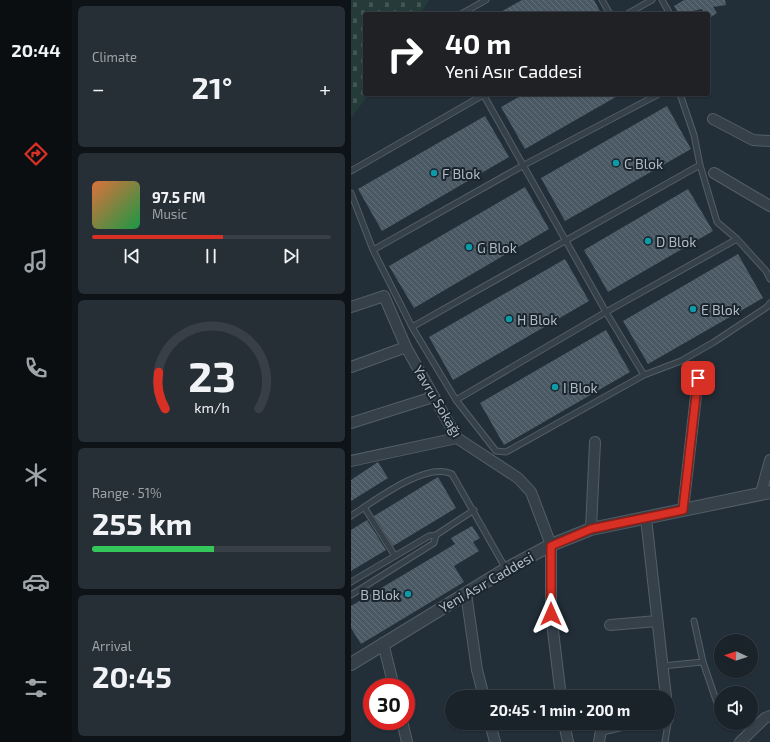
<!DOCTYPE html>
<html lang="en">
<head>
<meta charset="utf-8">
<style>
	body { margin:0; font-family:"Exo 2",sans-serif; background:#272f36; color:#f1f3f6; height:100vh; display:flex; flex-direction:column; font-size:15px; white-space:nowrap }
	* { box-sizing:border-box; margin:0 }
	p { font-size:13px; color:#9fa4a8 }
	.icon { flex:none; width:22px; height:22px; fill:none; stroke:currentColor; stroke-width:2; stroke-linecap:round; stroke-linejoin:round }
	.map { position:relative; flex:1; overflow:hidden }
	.drawer { display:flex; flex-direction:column; gap:6px; padding:6px; background:#0e1317; width:279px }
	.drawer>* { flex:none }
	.guide { position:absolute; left:12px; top:12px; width:347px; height:84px; border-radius:4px; box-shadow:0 1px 3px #0004,0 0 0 1px #383f47; background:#202124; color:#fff; overflow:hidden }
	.needle { width:26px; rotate:273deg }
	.controls { position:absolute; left:363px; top:634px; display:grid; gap:8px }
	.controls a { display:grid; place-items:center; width:44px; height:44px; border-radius:50%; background:#1a222a; box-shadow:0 1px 3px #0004,0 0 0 1px #383f47; font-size:20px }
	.speed { position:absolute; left:12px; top:678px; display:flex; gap:8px; font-size:20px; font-weight:700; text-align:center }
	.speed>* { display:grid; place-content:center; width:52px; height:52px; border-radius:50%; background:#1a222a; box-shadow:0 1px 3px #0004,0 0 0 1px #383f47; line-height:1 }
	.speed .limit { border:6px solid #d22; background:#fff; color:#111 }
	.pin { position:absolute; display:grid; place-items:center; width:34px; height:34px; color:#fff; margin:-17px; border-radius:8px; box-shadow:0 2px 6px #0006 }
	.me { position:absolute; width:44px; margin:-22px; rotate:0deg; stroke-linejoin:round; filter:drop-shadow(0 0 3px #0008) }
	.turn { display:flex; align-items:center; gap:14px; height:84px; padding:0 16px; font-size:18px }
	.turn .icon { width:52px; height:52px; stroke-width:2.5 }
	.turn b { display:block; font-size:28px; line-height:34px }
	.big { font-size:30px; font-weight:700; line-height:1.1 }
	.drawer .tile { flex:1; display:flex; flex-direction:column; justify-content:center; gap:6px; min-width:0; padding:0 14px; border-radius:6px; background:#272f36 }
	.drawer .dial { align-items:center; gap:0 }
	.dial svg { height:104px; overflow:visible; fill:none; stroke:#383f47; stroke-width:7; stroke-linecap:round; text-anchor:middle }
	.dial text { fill:#f1f3f6; stroke:none }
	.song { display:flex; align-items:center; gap:12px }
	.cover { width:48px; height:48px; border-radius:6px; background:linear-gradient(135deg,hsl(20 70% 55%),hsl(140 70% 35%)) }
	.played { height:4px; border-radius:2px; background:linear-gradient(90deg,#d93025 55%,#383f47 55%) }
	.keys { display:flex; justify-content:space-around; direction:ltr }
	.heat { display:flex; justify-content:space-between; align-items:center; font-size:22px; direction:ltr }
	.charge { height:6px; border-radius:3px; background:linear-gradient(90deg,#34c759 51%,#383f47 0) }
	.trip { position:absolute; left:94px; top:690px; width:230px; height:40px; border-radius:20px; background:#1a222a; box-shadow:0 1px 3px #0004,0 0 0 1px #383f47; font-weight:700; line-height:40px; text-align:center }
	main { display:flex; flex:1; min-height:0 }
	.tab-bar { display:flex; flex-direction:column; width:72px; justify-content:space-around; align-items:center; background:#0a0e11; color:#9fa4a8 }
	.tab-bar .icon { width:28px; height:28px }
	.tab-bar .on { color:#d93025 }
	.tab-bar b { font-size:18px; color:#f1f3f6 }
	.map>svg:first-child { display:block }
	.cemetery { fill:url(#cemetery-stones) }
	.building { fill:url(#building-back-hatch) }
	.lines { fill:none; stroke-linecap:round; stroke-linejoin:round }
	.service-casing { stroke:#535e66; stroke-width:7 }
	.minor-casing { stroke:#535e66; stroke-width:12 }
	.tertiary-casing { stroke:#535e66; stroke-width:14 }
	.service { stroke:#364049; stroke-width:5 }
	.minor { stroke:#364049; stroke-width:10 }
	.tertiary { stroke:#364049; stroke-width:12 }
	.route-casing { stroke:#8d1f18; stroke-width:10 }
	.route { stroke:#d93025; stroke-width:7 }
	.culture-dot { fill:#0f9aa8; stroke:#1b252d; stroke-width:1.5 }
	.labels { text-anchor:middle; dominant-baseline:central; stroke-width:4; stroke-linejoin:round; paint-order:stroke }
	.poi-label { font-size:14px; fill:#b0bbc5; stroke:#1b252d; text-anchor:start }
	.street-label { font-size:14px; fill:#b0bbc5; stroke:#1b252d }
</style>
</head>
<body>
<main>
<nav class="tab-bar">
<b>20:44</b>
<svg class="icon on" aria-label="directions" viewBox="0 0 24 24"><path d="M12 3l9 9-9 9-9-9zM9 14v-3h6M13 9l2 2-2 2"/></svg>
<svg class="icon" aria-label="music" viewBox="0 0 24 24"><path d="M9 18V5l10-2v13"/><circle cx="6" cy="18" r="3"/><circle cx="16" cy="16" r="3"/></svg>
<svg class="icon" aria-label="phone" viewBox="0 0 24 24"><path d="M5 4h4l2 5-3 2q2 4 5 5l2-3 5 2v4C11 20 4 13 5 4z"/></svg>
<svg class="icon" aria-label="climate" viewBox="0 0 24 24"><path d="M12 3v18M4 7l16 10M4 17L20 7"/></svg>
<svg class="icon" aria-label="car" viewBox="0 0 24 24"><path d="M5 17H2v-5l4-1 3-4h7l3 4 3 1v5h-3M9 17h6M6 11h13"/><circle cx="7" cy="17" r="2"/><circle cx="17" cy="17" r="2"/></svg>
<svg class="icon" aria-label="filters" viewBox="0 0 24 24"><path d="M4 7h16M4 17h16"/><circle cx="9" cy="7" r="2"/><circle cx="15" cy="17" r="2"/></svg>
</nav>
<section class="drawer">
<div class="tile"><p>Climate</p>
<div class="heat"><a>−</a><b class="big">21°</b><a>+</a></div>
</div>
<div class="tile">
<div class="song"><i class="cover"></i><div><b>97.5 FM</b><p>Music</p></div></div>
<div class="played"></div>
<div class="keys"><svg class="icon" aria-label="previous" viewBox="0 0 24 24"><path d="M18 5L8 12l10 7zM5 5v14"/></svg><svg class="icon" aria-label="pause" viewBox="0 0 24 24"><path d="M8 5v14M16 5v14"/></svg><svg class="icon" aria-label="next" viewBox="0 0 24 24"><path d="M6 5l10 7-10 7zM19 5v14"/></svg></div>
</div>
<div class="tile dial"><svg viewBox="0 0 100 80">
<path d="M14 69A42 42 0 1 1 86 69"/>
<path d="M14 69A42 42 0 0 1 9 41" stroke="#d93025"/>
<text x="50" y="56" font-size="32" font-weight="700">23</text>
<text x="50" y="72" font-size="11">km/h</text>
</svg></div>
<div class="tile"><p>Range · 51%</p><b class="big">255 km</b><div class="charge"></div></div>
<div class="tile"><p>Arrival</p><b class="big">20:45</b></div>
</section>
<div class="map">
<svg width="419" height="742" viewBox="0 0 419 742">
	<defs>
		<pattern id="cemetery-stones" width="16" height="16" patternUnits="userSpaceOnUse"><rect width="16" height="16" fill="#253b3a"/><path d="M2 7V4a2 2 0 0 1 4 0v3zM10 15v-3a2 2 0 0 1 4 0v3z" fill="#425555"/></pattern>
		<pattern id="building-back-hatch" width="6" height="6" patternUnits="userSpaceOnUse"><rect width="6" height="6" fill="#4a5964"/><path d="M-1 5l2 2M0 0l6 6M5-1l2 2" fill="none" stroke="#626f79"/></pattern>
	</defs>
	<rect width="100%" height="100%" fill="#222e38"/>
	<path class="cemetery" d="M 0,0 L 78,0 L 69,14 L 14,14 L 14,94 L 18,94 L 0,118 Z"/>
	<path class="building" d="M 171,0 L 243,0 L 249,11 L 244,14 L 146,14 Z
		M 333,0 L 374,0 L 375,5 L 362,7 L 366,13 L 357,19 L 357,14 L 354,14 L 351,9 L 328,14 L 323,6 Z
		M 173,94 L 270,94 L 174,149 L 150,107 Z
		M 316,106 L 340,149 L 214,221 L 190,178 Z
		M 134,116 L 158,157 L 31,231 L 7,189 Z
		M 174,187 L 198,229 L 63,308 L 38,266 Z
		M 337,189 L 362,231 L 257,292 L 233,250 Z
		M 387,254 L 412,298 L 297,364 L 272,321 Z
		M 214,259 L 238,301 L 102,380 L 78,337 Z
		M 255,330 L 279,372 L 153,445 L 129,403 Z
		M 27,462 L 37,478 L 0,501 L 0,480 Z
		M 87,477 L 105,508 L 42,546 L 23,516 Z
		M 16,520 L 35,550 L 0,571 L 0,530 Z
		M 121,526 L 129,538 L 122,542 L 128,551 L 103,566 L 113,582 L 10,644 L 0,628 L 0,606 L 104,544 L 100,538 Z"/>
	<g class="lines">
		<g class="service-casing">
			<path id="service" d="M 251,0 L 259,14
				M 311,0 L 319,14
				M 110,14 L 135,0
				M 276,14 L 301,0
				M 132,94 L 255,312 L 293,375
				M 329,94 L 343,135 L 349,165 L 366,222 L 386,239 L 415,271 L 419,279
				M 0,171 L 134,94
				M 0,193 L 22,250 L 61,327 L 105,400 L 145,451 L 155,452 L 293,375 L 330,361 L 363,342 L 416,307 L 419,303
				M 22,250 L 173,165 L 308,94
				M 61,327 L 349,165
				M 105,400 L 255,312 L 386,239
				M 13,507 L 44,556
				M 0,516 C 23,501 75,461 101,474 L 155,569
				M 0,582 L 78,536 L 85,535 L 123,510
				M 0,595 L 83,543 L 85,535
				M 343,621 L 352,662 L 366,703
				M 311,666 L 352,662
				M 314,742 L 317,723"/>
		</g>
		<g class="minor-casing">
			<path id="minor" d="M 362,119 L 402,140 L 419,141
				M 363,173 L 419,206
				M 0,307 L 33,296 L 55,347 L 106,438 L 167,478 L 180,492 L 200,545 L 200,614 L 210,697
				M 0,367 L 55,347
				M 0,423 L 82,397
				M 0,461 L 106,438
				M 410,493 L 419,460
				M 332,510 L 347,378
				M 295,518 L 315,697
				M 240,529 L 244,442
				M 115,593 L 126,670 L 133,697
				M 259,625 L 306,621
				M 32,643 L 43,687
				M 317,718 L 317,719
				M 51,721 L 56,742
				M 139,723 L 144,742
				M 213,723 L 217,742
				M 248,742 L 250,730 L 280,723
				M 389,742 L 414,718 L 419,716"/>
		</g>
		<g class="tertiary-casing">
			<path id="tertiary" d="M 0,664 L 155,569 L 200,545 L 240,529 L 419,492"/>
		</g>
		<use href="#service" class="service"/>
		<use href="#minor" class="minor"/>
		<use href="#tertiary" class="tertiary"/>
	</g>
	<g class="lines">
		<g class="route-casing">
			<path id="route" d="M 200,614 L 200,546 L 240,529 L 332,510 L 347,378"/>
		</g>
		<use href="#route" class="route"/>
	</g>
	<g class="culture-dot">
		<circle cx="265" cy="163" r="4"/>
		<circle cx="83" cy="173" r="4"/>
		<circle cx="297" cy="241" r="4"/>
		<circle cx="118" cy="247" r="4"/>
		<circle cx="342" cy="309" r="4"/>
		<circle cx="158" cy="319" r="4"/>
		<circle cx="204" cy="387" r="4"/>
		<circle cx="57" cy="594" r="4"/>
	</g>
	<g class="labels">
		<g class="poi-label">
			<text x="273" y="163">C Blok</text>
			<text x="91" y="173">F Blok</text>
			<text x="305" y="241">D Blok</text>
			<text x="126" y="247">G Blok</text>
			<text x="350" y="309">E Blok</text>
			<text x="166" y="319">H Blok</text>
			<text x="212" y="387">I Blok</text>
			<text x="49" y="594" text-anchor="end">B Blok</text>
		</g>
		<g class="street-label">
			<text transform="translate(87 401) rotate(59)">Yavru Sokağı</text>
			<text transform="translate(135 582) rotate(-30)">Yeni Asır Caddesi</text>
		</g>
	</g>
</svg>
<div class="controls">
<a><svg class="needle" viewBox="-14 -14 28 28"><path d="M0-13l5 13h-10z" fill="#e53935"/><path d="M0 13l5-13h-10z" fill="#9fa4a8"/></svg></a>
<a><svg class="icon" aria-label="sound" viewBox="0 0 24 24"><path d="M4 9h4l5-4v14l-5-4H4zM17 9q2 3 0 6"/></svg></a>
</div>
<div class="speed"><div class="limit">30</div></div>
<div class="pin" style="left:347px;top:378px;background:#d93025"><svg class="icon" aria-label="arrive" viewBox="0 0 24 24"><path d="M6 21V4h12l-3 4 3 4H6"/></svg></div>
<svg class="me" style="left:200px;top:614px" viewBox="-20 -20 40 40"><path d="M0-17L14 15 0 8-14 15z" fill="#d93025" stroke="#fff" stroke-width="4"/></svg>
<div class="trip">20:45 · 1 min · 200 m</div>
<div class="guide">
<div class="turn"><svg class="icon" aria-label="right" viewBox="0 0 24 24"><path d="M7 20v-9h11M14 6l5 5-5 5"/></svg><div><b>40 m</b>Yeni Asır Caddesi</div></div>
</div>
</div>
</main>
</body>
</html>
